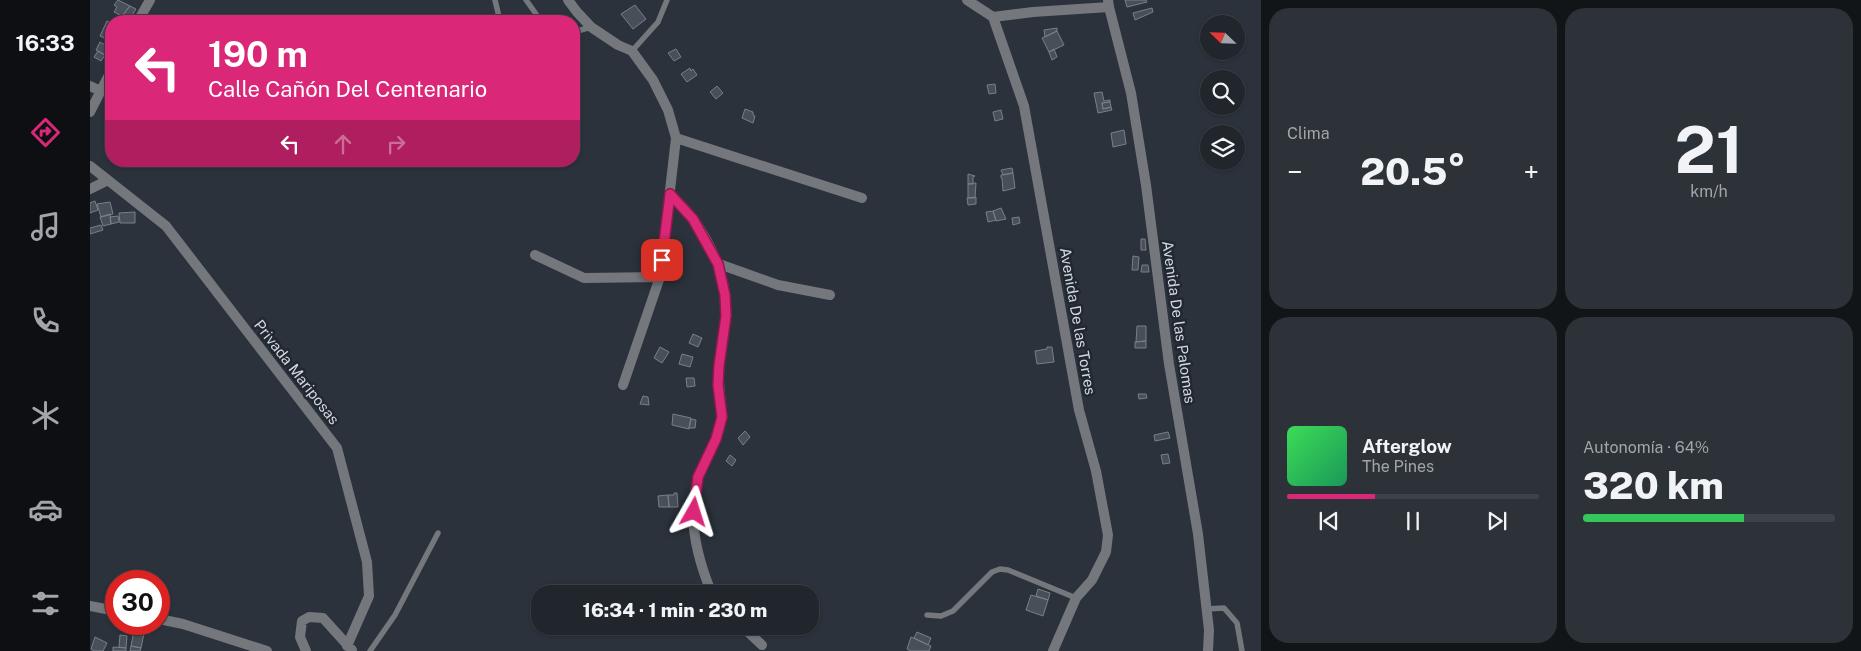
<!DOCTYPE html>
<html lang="es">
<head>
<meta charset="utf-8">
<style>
	body { margin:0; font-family:"Public Sans",sans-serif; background:#2d3238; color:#f1f3f6; height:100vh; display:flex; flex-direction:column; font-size:19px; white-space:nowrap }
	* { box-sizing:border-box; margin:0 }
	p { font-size:16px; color:#a2a5a9 }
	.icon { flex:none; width:28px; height:28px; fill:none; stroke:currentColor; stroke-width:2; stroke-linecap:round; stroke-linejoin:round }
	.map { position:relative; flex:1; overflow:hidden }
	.side { display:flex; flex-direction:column; gap:8px; padding:8px; background:#121518; width:600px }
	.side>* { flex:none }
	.guide { position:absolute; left:15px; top:15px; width:475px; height:152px; border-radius:20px; box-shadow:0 1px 4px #0004,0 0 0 1px #3d4348; background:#db2777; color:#fff; overflow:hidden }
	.needle { width:32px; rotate:293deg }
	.tools { position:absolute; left:1110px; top:15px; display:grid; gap:10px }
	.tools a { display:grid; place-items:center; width:45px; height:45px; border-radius:50%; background:#20262c; box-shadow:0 1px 4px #0004,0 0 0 1px #3d4348; font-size:25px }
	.speed { position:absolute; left:15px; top:570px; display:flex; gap:10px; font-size:25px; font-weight:700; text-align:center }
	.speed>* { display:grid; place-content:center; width:65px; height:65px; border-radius:50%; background:#20262c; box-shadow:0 1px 4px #0004,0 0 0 1px #3d4348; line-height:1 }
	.speed .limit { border:8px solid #d22; background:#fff; color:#111 }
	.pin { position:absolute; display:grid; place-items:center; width:42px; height:42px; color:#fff; margin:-21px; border-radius:10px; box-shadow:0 2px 8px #0006 }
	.me { position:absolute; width:55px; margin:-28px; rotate:6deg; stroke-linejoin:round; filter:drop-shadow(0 0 4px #0008) }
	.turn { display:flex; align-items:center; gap:18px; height:105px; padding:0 20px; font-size:22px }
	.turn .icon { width:65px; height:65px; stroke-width:2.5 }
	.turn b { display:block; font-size:35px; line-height:42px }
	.lanes { display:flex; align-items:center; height:48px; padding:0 20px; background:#0003; justify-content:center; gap:25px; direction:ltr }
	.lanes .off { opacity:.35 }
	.big { font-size:38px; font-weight:800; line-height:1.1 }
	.side .tile { flex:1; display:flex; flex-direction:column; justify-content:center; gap:8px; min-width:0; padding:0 18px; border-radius:20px; background:#2d3238 }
	.side .dial { align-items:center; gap:0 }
	.dial b { font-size:65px; line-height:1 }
	.song { display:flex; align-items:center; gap:15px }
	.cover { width:60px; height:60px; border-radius:8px; background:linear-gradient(135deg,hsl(130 70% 55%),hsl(150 70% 35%)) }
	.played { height:5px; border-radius:2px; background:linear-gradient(90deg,#db2777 35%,#3d4348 35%) }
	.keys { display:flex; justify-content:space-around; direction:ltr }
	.heat { display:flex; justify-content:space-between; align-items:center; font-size:28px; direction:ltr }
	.charge { height:8px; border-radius:4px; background:linear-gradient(90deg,#34c759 64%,#3d4348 0) }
	.side .tiles { flex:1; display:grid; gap:8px; grid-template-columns:repeat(2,1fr) }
	.trip { position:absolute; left:441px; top:585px; width:288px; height:50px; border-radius:20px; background:#20262c; box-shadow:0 1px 4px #0004,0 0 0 1px #3d4348; font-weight:800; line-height:50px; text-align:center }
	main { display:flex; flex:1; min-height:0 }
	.tab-bar { display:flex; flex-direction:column; width:90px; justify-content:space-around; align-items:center; background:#0d0f12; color:#a2a5a9 }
	.tab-bar .icon { width:35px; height:35px }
	.tab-bar .selected { color:#db2777 }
	.tab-bar b { font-size:22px; color:#f1f3f6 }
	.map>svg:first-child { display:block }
	.building { fill:#484f59; stroke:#77808a }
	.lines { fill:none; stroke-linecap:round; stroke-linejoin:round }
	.service { stroke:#74777c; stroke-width:5.5 }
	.minor { stroke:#74777c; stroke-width:10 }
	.tertiary { stroke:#74777c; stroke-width:10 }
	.route-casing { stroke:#8e194d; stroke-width:12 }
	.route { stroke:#db2777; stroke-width:9 }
	.labels { text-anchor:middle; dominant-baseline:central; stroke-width:5; stroke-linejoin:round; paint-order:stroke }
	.street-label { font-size:15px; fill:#d3d8de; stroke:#212831 }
</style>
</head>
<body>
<main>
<nav class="tab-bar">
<b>16:33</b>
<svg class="icon selected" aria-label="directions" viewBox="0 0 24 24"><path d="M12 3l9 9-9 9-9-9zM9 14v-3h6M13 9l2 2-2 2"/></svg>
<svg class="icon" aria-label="music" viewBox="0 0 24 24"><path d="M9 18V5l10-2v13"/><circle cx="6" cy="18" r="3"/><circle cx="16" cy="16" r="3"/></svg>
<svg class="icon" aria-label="phone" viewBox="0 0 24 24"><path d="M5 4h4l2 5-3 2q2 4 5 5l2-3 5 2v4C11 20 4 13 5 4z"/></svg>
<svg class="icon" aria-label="climate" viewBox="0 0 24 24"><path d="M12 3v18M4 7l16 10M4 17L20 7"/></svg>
<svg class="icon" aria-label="car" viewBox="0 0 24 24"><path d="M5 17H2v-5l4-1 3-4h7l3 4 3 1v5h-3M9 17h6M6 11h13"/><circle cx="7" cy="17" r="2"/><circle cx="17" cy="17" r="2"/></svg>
<svg class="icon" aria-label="filters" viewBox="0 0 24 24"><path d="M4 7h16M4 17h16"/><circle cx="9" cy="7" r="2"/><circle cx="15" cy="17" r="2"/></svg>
</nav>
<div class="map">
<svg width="1171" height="651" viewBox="0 0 1171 651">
	<rect width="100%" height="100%" fill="#2b323b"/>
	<path class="building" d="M 28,0 L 40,6 L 32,16 L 24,12 L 27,7 L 24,5 Z
		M 1035,0 L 1056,0 L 1057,2 L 1037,7 Z
		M 545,5 L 556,19 L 543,29 L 531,14 Z
		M 40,6 L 46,9 L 39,20 L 32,16 Z
		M 1062,8 L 1063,12 L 1045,20 L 1043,13 Z
		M 17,21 L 21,23 L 21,34 L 18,40 L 10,36 Z
		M 967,28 L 967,31 L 955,37 L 954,30 Z
		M 967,31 L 974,45 L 959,52 L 952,38 Z
		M 10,42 L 20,48 L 16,56 L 6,50 Z
		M 586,49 L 591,57 L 584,61 L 578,53 Z
		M 964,49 L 967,57 L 962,60 L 959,52 Z
		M 8,51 L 15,55 L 11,61 L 4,57 Z
		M 600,68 L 601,71 L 603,69 L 607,75 L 597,82 L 591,74 Z
		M 905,84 L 906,93 L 899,94 L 897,85 Z
		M 627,86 L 633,93 L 626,99 L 620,92 Z
		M 1012,92 L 1014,101 L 1020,100 L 1020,102 L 1012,103 L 1013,109 L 1021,107 L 1022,110 L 1008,113 L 1004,93 Z
		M 1020,102 L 1021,107 L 1013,109 L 1012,103 Z
		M 655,109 L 663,112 L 663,115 L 665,116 L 663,123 L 652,118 Z
		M 911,110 L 913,119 L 905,121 L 903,112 Z
		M 1034,130 L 1036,144 L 1023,147 L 1021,133 Z
		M 922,168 L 923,173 L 913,175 L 911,170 Z
		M 923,173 L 925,188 L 913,191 L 912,178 L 911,178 L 911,175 Z
		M 878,174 L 885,176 L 883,177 L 883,184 L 878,184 Z
		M 886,183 L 885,198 L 878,198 L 878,184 Z
		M 886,197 L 886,204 L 878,205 L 877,198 Z
		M 5,201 L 8,210 L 0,213 L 0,203 Z
		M 20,202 L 23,214 L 11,217 L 7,204 Z
		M 911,208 L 916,219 L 906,221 L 903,211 Z
		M 903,211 L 906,220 L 898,222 L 896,212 Z
		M 45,212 L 45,223 L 30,223 L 29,213 Z
		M 20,214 L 21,224 L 13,226 L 10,217 Z
		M 28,216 L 29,222 L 21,224 L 20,217 Z
		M 929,217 L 930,223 L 923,225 L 922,218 Z
		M 11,225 L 13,230 L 0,234 L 0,228 Z
		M 1051,239 L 1055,239 L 1056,250 L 1051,250 Z
		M 1043,256 L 1049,257 L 1048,270 L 1042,270 Z
		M 1052,265 L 1058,265 L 1059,272 L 1051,272 Z
		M 1047,326 L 1056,326 L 1056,341 L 1046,342 Z
		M 603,334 L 612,338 L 608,347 L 599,343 Z
		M 1056,341 L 1056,348 L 1045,348 L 1045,342 Z
		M 570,347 L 579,352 L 572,363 L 564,358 Z
		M 957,347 L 962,347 L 964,362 L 947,364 L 945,351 L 957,349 Z
		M 592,354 L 603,357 L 600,367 L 589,364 Z
		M 596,378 L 604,378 L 605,386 L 597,387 Z
		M 1048,394 L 1056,394 L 1057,398 L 1049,399 Z
		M 553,396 L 558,397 L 559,405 L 550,404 Z
		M 583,414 L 601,418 L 599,429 L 582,425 Z
		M 601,419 L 606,420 L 605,428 L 599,428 Z
		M 655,431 L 660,437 L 653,445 L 648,438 Z
		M 1078,432 L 1080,438 L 1065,441 L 1064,435 Z
		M 1078,454 L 1080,463 L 1073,464 L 1071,455 Z
		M 640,455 L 646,460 L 642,466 L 636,461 Z
		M 584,493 L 587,493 L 588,507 L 579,507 L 578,495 L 584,495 Z
		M 578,495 L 579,507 L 569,507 L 568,496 Z
		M 948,589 L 960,593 L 958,600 L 946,596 Z
		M 941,595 L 958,600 L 953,616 L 936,610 Z
		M 44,631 L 54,633 L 51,648 L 41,646 Z
		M 827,632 L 841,638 L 838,645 L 824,638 Z
		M 30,635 L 37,636 L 36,648 L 29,647 Z
		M 5,637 L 17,643 L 13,651 L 4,651 L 1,649 Z
		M 821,637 L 841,646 L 839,651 L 821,651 L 817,649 Z
		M 41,646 L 51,648 L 50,651 L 40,651 Z
		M 23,647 L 36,648 L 36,651 L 23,651 Z"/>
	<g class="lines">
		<path class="service" d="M 405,0 L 410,21
			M 436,0 L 451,21
			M 484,32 L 501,27
			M 542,51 L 568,22 L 577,0
			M 1116,609 L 1134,608 L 1147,623 L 1152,651
			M 837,615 L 851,616 L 863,611 L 902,572 L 910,569 L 918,570 L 986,598
			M 280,651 L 305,615 L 348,533"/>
		<path class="minor" d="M 478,0 L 487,12 L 501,27 L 528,45 L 542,51 L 563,80 L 578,110 L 586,138 L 570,277 L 533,385
			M 877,0 L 903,17
			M 1019,7 L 1041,93 L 1056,185 L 1079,364 L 1108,534 L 1119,630 L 1118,651
			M 48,21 L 60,0
			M 0,86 L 11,91
			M 0,112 L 21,71
			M 586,138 L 772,198
			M 0,166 L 76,226 L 247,448 L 277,562 L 279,596 L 257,646
			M 0,189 L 18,180
			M 580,194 C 587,202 597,210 603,219 C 623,247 638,282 636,318 C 635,334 630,350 629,366 C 627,386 634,407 630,427 C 625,444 615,459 609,476 C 596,513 607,558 622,594
			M 445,255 L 494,278 L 570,277
			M 629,264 L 688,285 L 740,295
			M 0,606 L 26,611
			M 69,619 L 93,624 L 177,651
			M 652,626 L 672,645
			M 216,651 L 210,637 L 212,621 L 219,617 L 233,618 L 262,650"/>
		<path class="tertiary" d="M 963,651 L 986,598 L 1002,580 L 1016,552 L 1018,535 L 1006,471 L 989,410 L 934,106 L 903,17 L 943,12 L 1019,7 L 1018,0"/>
	</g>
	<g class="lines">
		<g class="route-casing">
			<path id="route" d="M 572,260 L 580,194 L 603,219 L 628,264 L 635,295 L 636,316 L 629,366 L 628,385 L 632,417 L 626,439 L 608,477 L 604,512"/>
		</g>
		<use href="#route" class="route"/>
	</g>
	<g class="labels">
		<g class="street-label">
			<text transform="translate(988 321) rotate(80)">Avenida De las Torres</text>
			<text transform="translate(1089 322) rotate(82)">Avenida De las Palomas</text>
			<text transform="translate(207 372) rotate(52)">Privada Mariposas</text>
		</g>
	</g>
</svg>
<div class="tools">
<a><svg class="needle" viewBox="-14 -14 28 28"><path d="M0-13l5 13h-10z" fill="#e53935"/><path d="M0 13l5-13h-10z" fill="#a2a5a9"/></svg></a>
<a><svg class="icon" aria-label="search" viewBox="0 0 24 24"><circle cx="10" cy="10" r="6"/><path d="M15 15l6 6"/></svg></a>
<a><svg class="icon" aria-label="layers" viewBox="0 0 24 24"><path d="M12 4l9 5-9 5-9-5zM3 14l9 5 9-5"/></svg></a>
</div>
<div class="speed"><div class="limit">30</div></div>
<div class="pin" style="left:572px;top:260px;background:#d93025"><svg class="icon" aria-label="arrive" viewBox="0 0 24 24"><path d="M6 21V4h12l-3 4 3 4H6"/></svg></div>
<svg class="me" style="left:604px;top:512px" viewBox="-20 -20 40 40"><path d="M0-17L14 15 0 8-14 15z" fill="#db2777" stroke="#fff" stroke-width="4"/></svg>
<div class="trip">16:34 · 1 min · 230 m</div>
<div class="guide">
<div class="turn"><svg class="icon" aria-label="left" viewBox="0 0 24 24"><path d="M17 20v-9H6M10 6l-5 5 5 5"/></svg><div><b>190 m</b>Calle Cañón Del Centenario</div></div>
<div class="lanes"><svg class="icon" aria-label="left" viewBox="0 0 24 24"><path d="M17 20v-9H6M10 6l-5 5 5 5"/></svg><svg class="icon off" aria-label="ahead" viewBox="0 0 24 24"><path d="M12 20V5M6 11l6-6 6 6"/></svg><svg class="icon off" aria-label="right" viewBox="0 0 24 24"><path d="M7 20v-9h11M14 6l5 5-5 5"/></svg></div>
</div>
</div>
<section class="side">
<div class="tiles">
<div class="tile"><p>Clima</p>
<div class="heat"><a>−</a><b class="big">20.5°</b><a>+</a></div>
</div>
<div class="tile dial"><b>21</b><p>km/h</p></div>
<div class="tile">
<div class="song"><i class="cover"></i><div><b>Afterglow</b><p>The Pines</p></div></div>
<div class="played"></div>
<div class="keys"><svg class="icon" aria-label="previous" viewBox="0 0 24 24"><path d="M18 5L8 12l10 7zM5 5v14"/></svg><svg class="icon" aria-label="pause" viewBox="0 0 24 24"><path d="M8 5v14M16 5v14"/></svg><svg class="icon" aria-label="next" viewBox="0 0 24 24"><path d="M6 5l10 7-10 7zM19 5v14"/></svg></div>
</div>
<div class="tile"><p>Autonomía · 64%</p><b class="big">320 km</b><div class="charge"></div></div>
</div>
</section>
</main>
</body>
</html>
